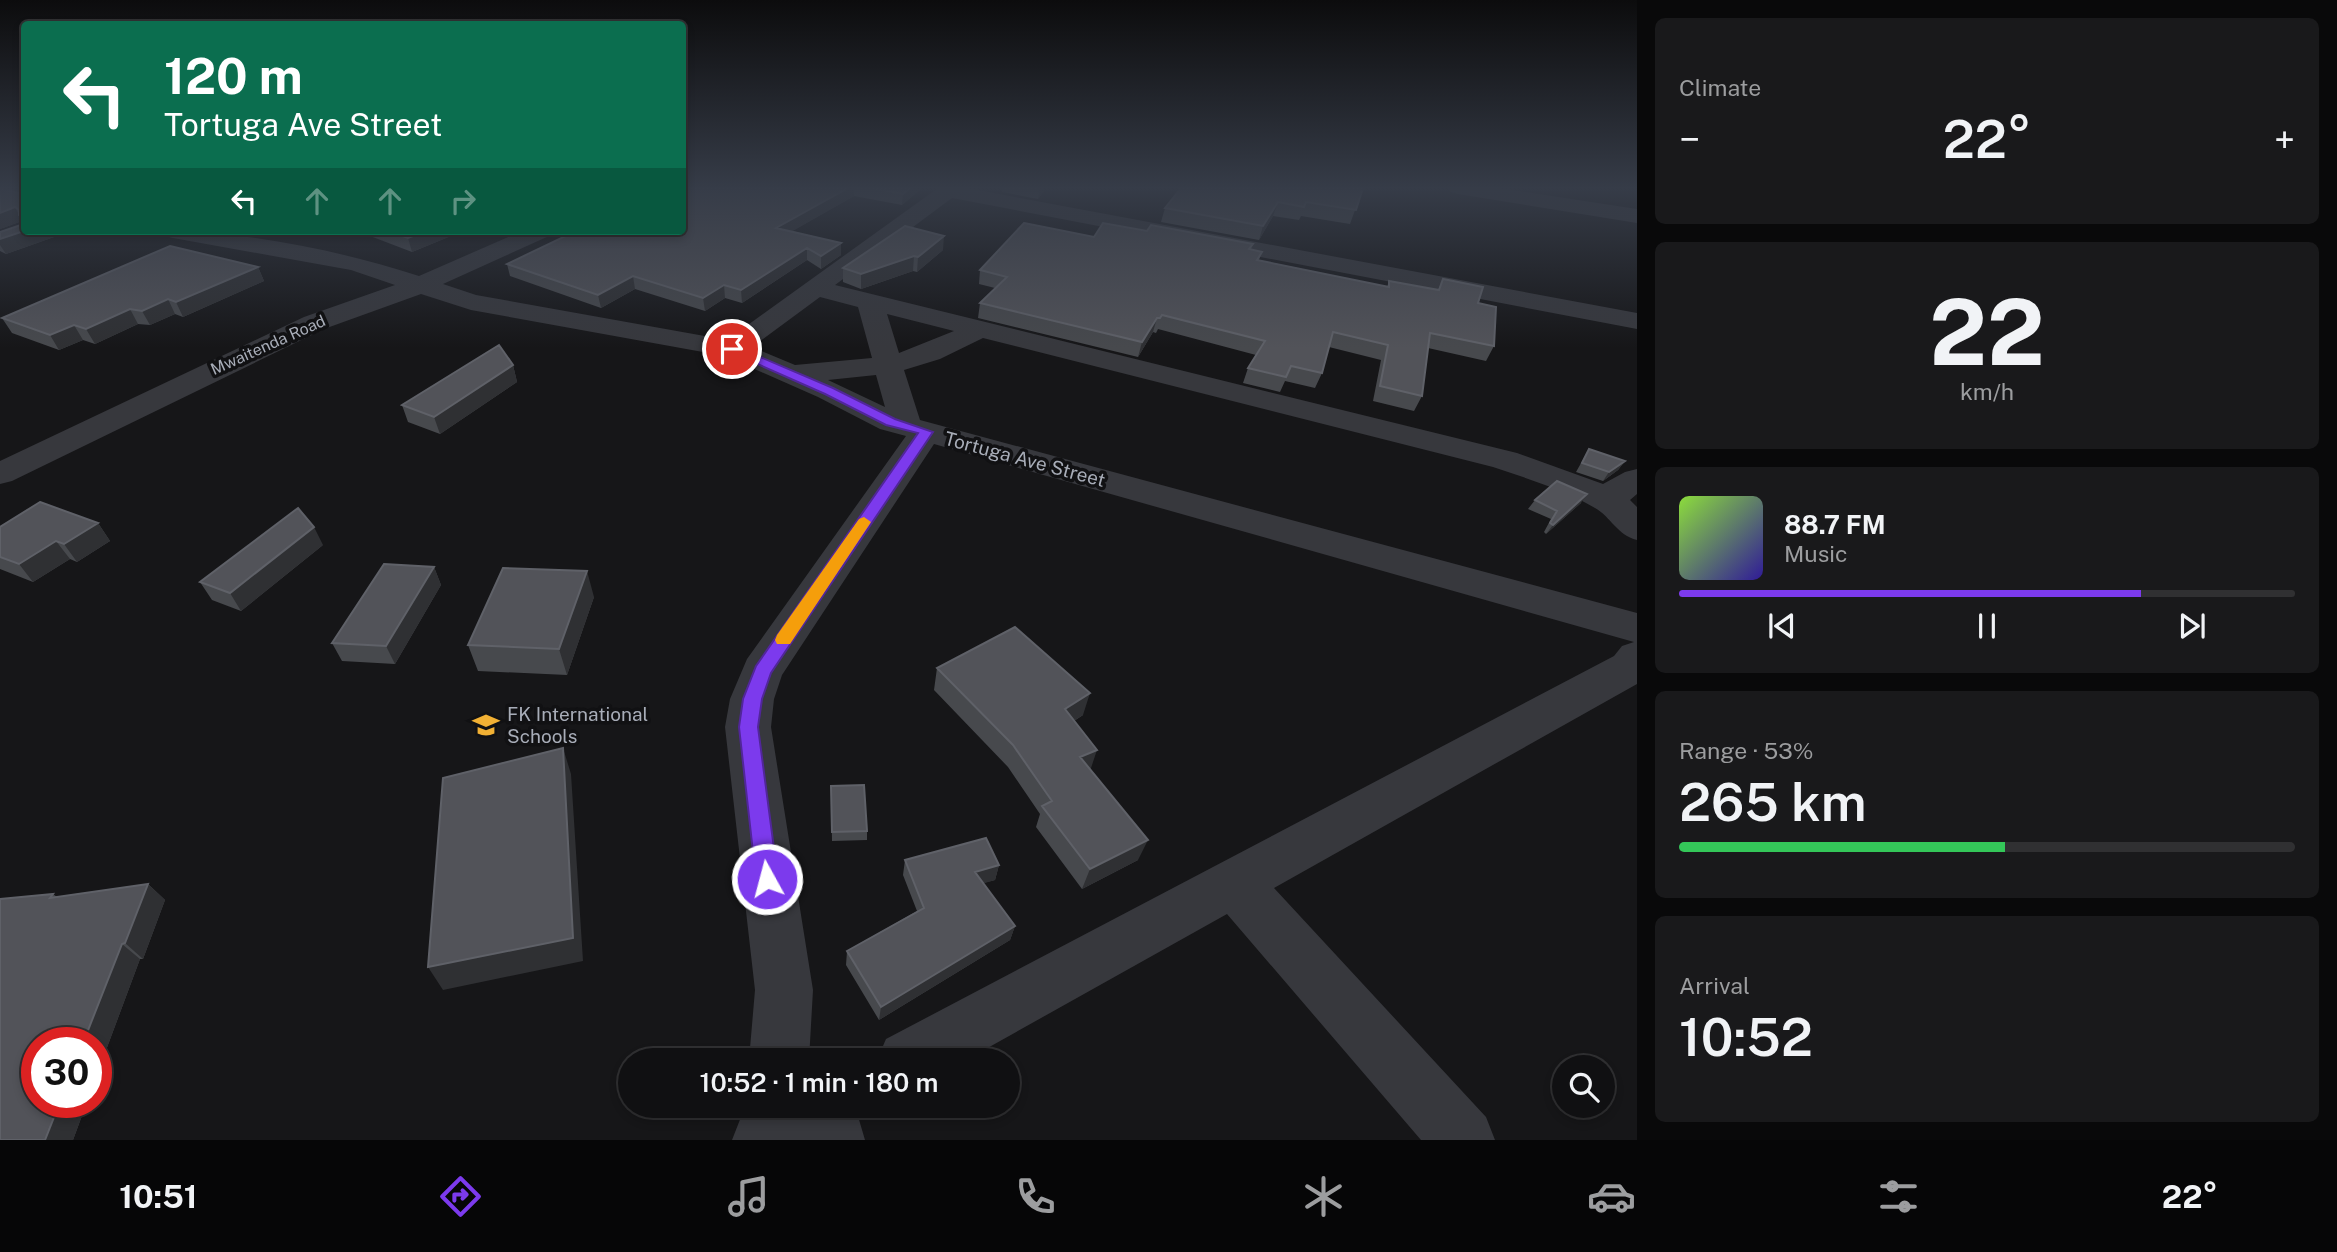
<!DOCTYPE html>
<html lang="en">
<head>
<meta charset="utf-8">
<style>
	body { margin:0; font-family:"Public Sans",sans-serif; background:#19191b; color:#f1f3f6; height:100vh; display:flex; flex-direction:column; font-size:26px; white-space:nowrap }
	* { box-sizing:border-box; margin:0 }
	p { font-size:23px; color:#9c9d9f }
	.icon { flex:none; width:38px; height:38px; fill:none; stroke:currentColor; stroke-width:2; stroke-linecap:round; stroke-linejoin:round }
	.map { position:relative; flex:1; overflow:hidden }
	.sheet { display:flex; flex-direction:column; gap:18px; padding:18px; background:#09090a; width:700px }
	.sheet>* { flex:none }
	.banner { position:absolute; left:21px; top:21px; width:665px; height:214px; border-radius:7px; box-shadow:0 4px 10px #0003,0 0 0 2px #303032; background:#0b6e4f; color:#fff; overflow:hidden }
	.controls { position:absolute; left:1552px; top:1055px; display:grid; gap:14px }
	.controls a { display:grid; place-items:center; width:63px; height:63px; border-radius:50%; background:#101012; box-shadow:0 4px 10px #0003,0 0 0 2px #303032; font-size:35px }
	.speed { position:absolute; left:21px; top:1027px; display:flex; gap:14px; font-size:35px; font-weight:700; text-align:center }
	.speed>* { display:grid; place-content:center; width:91px; height:91px; border-radius:50%; background:#101012; box-shadow:0 4px 10px #0003,0 0 0 2px #303032; line-height:1 }
	.speed .limit { border:10px solid #d22; background:#fff; color:#111 }
	.pin { position:absolute; display:grid; place-items:center; width:60px; height:60px; color:#fff; margin:-30px; border:4px solid #fff; border-radius:50%; box-shadow:0 2px 7px #0007 }
	.me { position:absolute; width:77px; margin:-38px; rotate:353deg; stroke-linejoin:round; filter:drop-shadow(0 0 5px #0008) }
	.turn { display:flex; align-items:center; gap:24px; height:147px; padding:0 28px; font-size:32px }
	.turn .icon { width:91px; height:91px; stroke-width:2.5 }
	.turn b { display:block; font-size:49px; line-height:60px }
	.lanes { display:flex; align-items:center; height:66px; padding:0 28px; background:#0003; justify-content:center; gap:35px; direction:ltr }
	.lanes .off { opacity:.35 }
	.big { font-size:52px; font-weight:600; line-height:1.1 }
	.sheet .widget { flex:1; display:flex; flex-direction:column; justify-content:center; gap:10px; min-width:0; padding:0 24px; border-radius:10px; background:#19191b }
	.sheet .dial { align-items:center; gap:0 }
	.dial b { font-size:91px; line-height:1 }
	.song { display:flex; align-items:center; gap:21px }
	.cover { width:84px; height:84px; border-radius:10px; background:linear-gradient(135deg,hsl(90 70% 55%),hsl(250 70% 35%)) }
	.played { height:7px; border-radius:4px; background:linear-gradient(90deg,#7c3aed 75%,#303032 75%) }
	.keys { display:flex; justify-content:space-around; direction:ltr }
	.heat { display:flex; justify-content:space-between; align-items:center; font-size:38px; direction:ltr }
	.charge { height:10px; border-radius:5px; background:linear-gradient(90deg,#34c759 53%,#303032 0) }
	.trip { position:absolute; left:618px; top:1048px; width:402px; height:70px; border-radius:35px; background:#101012; box-shadow:0 4px 10px #0003,0 0 0 2px #303032; font-weight:600; line-height:70px; text-align:center }
	.tab-bar { display:flex; height:112px; justify-content:space-around; align-items:center; background:#060607; color:#9c9d9f }
	.tab-bar .icon { width:49px; height:49px }
	.tab-bar .active { color:#7c3aed }
	.tab-bar b { font-size:32px; color:#f1f3f6 }
	main { display:flex; flex:1; min-height:0 }
	.map>svg:first-child { display:block }
	.lines { fill:none; stroke-linecap:round; stroke-linejoin:round }
	.minor { fill:#37383d; fill-rule:evenodd }
	.wall { fill:#47494d }
	.shaded-wall { fill:#2f3033 }
	.building { fill:#525359; stroke:#5f6168; stroke-width:2 }
	.route { fill:#7c3aed; stroke:#51269a; stroke-width:2 }
	.slow { fill:#f59e0b }
	.labels { text-anchor:middle; dominant-baseline:central; stroke-width:7; stroke-linejoin:round; paint-order:stroke }
	.far-street-label { font-size:16px; fill:#a8adb8; stroke:#111113 }
	.street-label { font-size:19px; fill:#a8adb8; stroke:#111113 }
	.poi-label { font-size:19px; fill:#a8adb8; stroke:#111113; text-anchor:start }
</style>
</head>
<body>
<main>
<div class="map">
<svg width="1637" height="1140" viewBox="0 0 1637 1140">
	<rect width="100%" height="100%" fill="#161618"/>
	<g class="lines">
		<path class="minor" d="M 0,188 L 24,189 L 24,203 L 0,194 Z
			M 938,188 L 967,188 L 1637,313 L 1637,329 L 952,198 L 835,285 L 1517,453 L 1603,484 L 1625,472 L 1637,469 L 1637,494 L 1630,500 L 1637,507 L 1637,540 C 1617,535 1611,517 1595,508 C 1563,489 1528,479 1493,467 L 983,338 L 940,359 L 904,370 L 920,420 L 1637,613 L 1637,684 L 1274,888 L 1486,1117 L 1495,1140 L 1421,1140 L 1227,914 L 966,1060 L 877,1060 L 886,1039 L 1614,656 L 1622,646 L 1634,642 L 934,444 L 782,675 L 774,699 L 771,727 L 813,990 L 809,1060 L 749,1060 L 755,990 L 725,727 L 730,699 L 747,659 L 906,436 L 880,429 L 818,397 L 725,356 L 471,310 L 421,294 L 324,329 L 12,481 L 0,484 L 0,461 L 304,317 L 395,285 L 351,270 L 173,238 L 165,236 L 161,231 C 248,231 337,250 419,276 L 522,231 L 553,231 L 549,236 L 443,284 L 476,295 L 727,340 ZM 820,297 L 858,307 L 872,358 L 795,365 L 752,347 ZM 887,314 L 954,331 L 899,353 ZM 876,375 L 885,407 L 828,380 Z
			M 1448,188 L 1500,188 L 1637,209 L 1637,223 L 1458,194 L 1451,192 Z
			M 762,1106 L 855,1106 L 865,1140 L 732,1140 L 741,1117 Z"/>
	</g>
	<path class="wall" d="M 682,188 L 922,188 L 902,205 L 854,196 L 792,231 L 841,243 L 841,255 L 821,269 L 807,260 L 742,303 L 725,298 L 705,311 L 635,289 L 601,308 L 510,276 L 507,264 Z
		M 1002,188 L 1046,188 L 1038,199 L 1002,192 Z
		M 1363,188 L 1350,224 L 1301,216 L 1299,220 L 1273,216 L 1259,240 L 1161,222 L 1165,208 Z
		M 0,189 L 24,194 L 24,231 L 71,231 L 6,254 L 0,251 L 0,232 L 24,224 L 22,221 L 0,229 Z
		M 357,231 L 463,231 L 412,252 Z
		M 1147,231 L 1253,244 L 1251,250 L 1262,252 L 1259,260 L 1387,287 L 1389,281 L 1438,290 L 1443,279 L 1478,303 L 1494,346 L 1486,361 L 1428,348 L 1422,396 L 1414,411 L 1373,401 L 1381,360 L 1329,347 L 1322,373 L 1315,388 L 1285,381 L 1280,392 L 1243,383 L 1248,368 L 1256,355 L 1158,329 L 1156,333 L 1153,332 L 1138,357 L 978,318 L 980,303 L 995,288 L 979,284 L 980,270 Z
		M 943,250 L 917,272 L 913,271 L 861,289 L 843,282 L 843,268 Z
		M 258,267 L 264,281 L 183,317 L 175,314 L 150,325 L 138,324 L 95,344 L 83,340 L 59,350 L 12,333 L 2,318 Z
		M 513,365 L 517,382 L 440,434 L 408,422 L 402,405 Z
		M 1589,449 L 1625,461 L 1618,470 L 1603,481 L 1576,472 Z
		M 1535,500 L 1581,503 L 1546,534 L 1544,532 L 1551,519 L 1528,509 Z
		M 98,523 L 110,541 L 77,562 L 70,559 L 33,582 L 0,569 L 0,527 Z
		M 323,545 L 241,611 L 212,600 L 200,582 Z
		M 434,567 L 441,585 L 395,664 L 342,661 L 332,643 Z
		M 594,597 L 567,675 L 478,671 L 468,645 Z
		M 937,668 L 1083,715 L 1074,721 L 1090,770 L 1138,860 L 1082,889 L 1036,827 L 1040,814 L 1008,767 L 934,690 Z
		M 831,786 L 867,831 L 867,840 L 832,841 Z
		M 905,860 L 999,865 L 995,880 L 983,883 L 1015,926 L 1010,940 L 879,1020 L 846,965 L 847,951 L 917,911 L 903,875 Z
		M 148,884 L 165,900 L 143,959 L 140,959 L 96,1077 L 96,1043 L 37,1043 L 37,1102 L 87,1102 L 73,1140 L 0,1140 L 0,899 L 53,894 L 57,897 Z"/>
	<path class="shaded-wall" d="M 848,188 L 854,188 L 854,196 L 777,240 L 776,228 Z
		M 910,188 L 922,188 L 902,205 L 903,194 Z
		M 1040,188 L 1046,188 L 1038,199 Z
		M 1278,202 L 1273,216 L 1259,240 L 1263,226 Z
		M 15,207 L 22,221 L 0,229 L 0,213 Z
		M 24,231 L 71,231 L 6,254 L 0,245 L 0,239 Z
		M 426,231 L 463,231 L 412,252 L 408,238 Z
		M 944,236 L 943,250 L 917,272 L 918,257 Z
		M 841,243 L 841,255 L 821,269 L 821,256 Z
		M 807,248 L 807,260 L 742,303 L 741,290 Z
		M 914,256 L 913,271 L 861,289 L 861,274 Z
		M 258,267 L 264,281 L 183,317 L 176,302 Z
		M 633,276 L 635,289 L 601,308 L 598,295 Z
		M 724,285 L 725,298 L 705,311 L 703,298 Z
		M 168,299 L 175,314 L 150,325 L 142,311 Z
		M 130,309 L 138,324 L 95,344 L 86,329 Z
		M 1157,318 L 1153,332 L 1138,357 L 1142,342 Z
		M 74,325 L 83,340 L 59,350 L 50,335 Z
		M 513,365 L 517,382 L 440,434 L 434,417 Z
		M 1625,461 L 1618,470 L 1603,481 L 1609,472 Z
		M 1587,494 L 1581,503 L 1546,534 L 1553,525 Z
		M 98,523 L 110,541 L 77,562 L 64,544 Z
		M 314,527 L 323,545 L 241,611 L 230,593 Z
		M 56,541 L 70,559 L 33,582 L 19,564 Z
		M 434,567 L 441,585 L 395,664 L 386,646 Z
		M 587,571 L 594,597 L 567,675 L 559,649 Z
		M 1090,693 L 1083,715 L 1058,731 L 1065,709 Z
		M 563,748 L 571,774 L 583,961 L 443,990 L 428,967 Z
		M 1097,750 L 1090,771 L 1080,757 Z
		M 1148,840 L 1138,860 L 1082,889 L 1090,869 Z
		M 999,865 L 995,880 L 971,887 L 975,872 Z
		M 148,884 L 165,900 L 143,959 L 125,943 Z
		M 1015,926 L 1010,940 L 879,1020 L 881,1007 Z
		M 122,944 L 140,959 L 96,1077 L 96,1043 L 83,1043 Z
		M 60,1102 L 87,1102 L 73,1140 L 45,1140 Z"/>
	<path class="building" d="M 682,188 L 848,188 L 776,228 L 841,243 L 821,256 L 807,248 L 741,290 L 724,285 L 703,298 L 633,276 L 598,295 L 507,264 L 576,231 L 682,231 Z
		M 872,188 L 910,188 L 903,194 Z
		M 1181,188 L 1363,188 L 1356,210 L 1306,202 L 1304,207 L 1278,202 L 1263,226 L 1165,208 Z
		M 0,189 L 24,194 L 24,216 L 19,215 L 19,210 L 15,207 L 0,213 Z
		M 1024,223 L 1094,237 L 1103,223 L 1147,231 L 1151,225 L 1253,244 L 1249,249 L 1262,252 L 1257,260 L 1389,287 L 1389,281 L 1439,290 L 1443,279 L 1483,287 L 1478,303 L 1496,307 L 1494,346 L 1430,333 L 1422,396 L 1380,386 L 1388,345 L 1333,332 L 1322,373 L 1291,366 L 1286,377 L 1248,368 L 1265,341 L 1162,315 L 1160,318 L 1157,318 L 1142,342 L 980,303 L 1007,277 L 980,270 Z
		M 24,224 L 24,231 L 0,239 L 0,232 Z
		M 905,226 L 944,236 L 918,257 L 914,256 L 861,274 L 843,268 Z
		M 388,231 L 426,231 L 408,238 Z
		M 170,246 L 258,267 L 176,302 L 168,299 L 142,311 L 130,309 L 86,329 L 74,325 L 50,335 L 2,318 Z
		M 499,345 L 513,365 L 434,417 L 402,405 Z
		M 1589,449 L 1625,461 L 1609,472 L 1582,463 Z
		M 1557,481 L 1587,494 L 1553,525 L 1550,523 L 1557,511 L 1535,500 Z
		M 40,502 L 98,523 L 64,544 L 56,541 L 19,564 L 0,557 L 0,527 Z
		M 298,508 L 314,527 L 230,593 L 200,582 Z
		M 384,564 L 434,567 L 386,646 L 332,643 Z
		M 503,568 L 587,571 L 559,649 L 468,645 Z
		M 1015,627 L 1090,693 L 1065,709 L 1097,750 L 1080,757 L 1148,840 L 1090,869 L 1042,806 L 1052,801 L 1013,745 L 937,668 Z
		M 563,748 L 573,938 L 428,967 L 443,778 Z
		M 864,785 L 867,831 L 832,832 L 831,786 Z
		M 986,838 L 999,865 L 975,872 L 1015,926 L 881,1007 L 847,951 L 924,908 L 905,860 Z
		M 148,884 L 125,943 L 122,944 L 83,1043 L 37,1043 L 37,1102 L 60,1102 L 45,1140 L 0,1140 L 0,899 L 53,894 L 50,898 Z"/>
	<linearGradient id="sky" x2="0" y2="1"><stop stop-color="#0c0c0d"/><stop offset="0.54" stop-color="#363c48"/><stop offset="1" stop-color="#363c48" stop-opacity="0"/></linearGradient>
	<rect width="1637" height="348" fill="url(#sky)"/>
	<path class="route" d="M 732,345 L 833,388 L 895,419 L 933,432 L 771,673 L 762,699 L 758,727 L 778,879 L 775,887 L 767,890 L 759,887 L 756,879 L 739,727 L 743,699 L 756,666 L 918,433 L 886,425 L 825,394 L 728,351 L 726,349 Z"/>
	<path class="slow" d="M 864,517 L 871,522 L 790,644 L 777,644 L 775,640 L 777,635 L 859,519 Z"/>
	<defs>
		<g id="school-bare" transform="scale(2.1)"><path d="M0-5L7-2L0 1L-7-2ZM-4 1L0 2.5L4 1V4Q0 6-4 4Z" fill="#f2b134" stroke="#111113" stroke-width="2.5" paint-order="stroke"/></g>
	</defs>
	<g fill-rule="evenodd">
		<use href="#school-bare" x="486" y="725"/>
	</g>
	<g class="labels">
		<g class="far-street-label">
			<text transform="translate(268 345) rotate(-24)">Mwaitenda Road</text>
		</g>
		<g class="street-label">
			<text transform="translate(1025 459) rotate(15)">Tortuga Ave Street</text>
		</g>
		<g class="poi-label">
			<text x="507" y="714">FK International<tspan x="507" dy="22">Schools</tspan></text>
		</g>
	</g>
</svg>
<div class="controls">
<a><svg class="icon" aria-label="search" viewBox="0 0 24 24"><circle cx="10" cy="10" r="6"/><path d="M15 15l6 6"/></svg></a>
</div>
<div class="speed"><div class="limit">30</div></div>
<div class="pin" style="left:732px;top:349px;background:#d93025"><svg class="icon" aria-label="arrive" viewBox="0 0 24 24"><path d="M6 21V4h12l-3 4 3 4H6"/></svg></div>
<svg class="me" style="left:767px;top:879px" viewBox="-20 -20 40 40"><circle r="17" fill="#7c3aed" stroke="#fff" stroke-width="3"/><path d="M0-11L8 9 0 5-8 9z" fill="#fff"/></svg>
<div class="trip">10:52 · 1 min · 180 m</div>
<div class="banner">
<div class="turn"><svg class="icon" aria-label="left" viewBox="0 0 24 24"><path d="M17 20v-9H6M10 6l-5 5 5 5"/></svg><div><b>120 m</b>Tortuga Ave Street</div></div>
<div class="lanes"><svg class="icon" aria-label="left" viewBox="0 0 24 24"><path d="M17 20v-9H6M10 6l-5 5 5 5"/></svg><svg class="icon off" aria-label="ahead" viewBox="0 0 24 24"><path d="M12 20V5M6 11l6-6 6 6"/></svg><svg class="icon off" aria-label="ahead" viewBox="0 0 24 24"><path d="M12 20V5M6 11l6-6 6 6"/></svg><svg class="icon off" aria-label="right" viewBox="0 0 24 24"><path d="M7 20v-9h11M14 6l5 5-5 5"/></svg></div>
</div>
</div>
<section class="sheet">
<div class="widget"><p>Climate</p>
<div class="heat"><a>−</a><b class="big">22°</b><a>+</a></div>
</div>
<div class="widget dial"><b>22</b><p>km/h</p></div>
<div class="widget">
<div class="song"><i class="cover"></i><div><b>88.7 FM</b><p>Music</p></div></div>
<div class="played"></div>
<div class="keys"><svg class="icon" aria-label="previous" viewBox="0 0 24 24"><path d="M18 5L8 12l10 7zM5 5v14"/></svg><svg class="icon" aria-label="pause" viewBox="0 0 24 24"><path d="M8 5v14M16 5v14"/></svg><svg class="icon" aria-label="next" viewBox="0 0 24 24"><path d="M6 5l10 7-10 7zM19 5v14"/></svg></div>
</div>
<div class="widget"><p>Range · 53%</p><b class="big">265 km</b><div class="charge"></div></div>
<div class="widget"><p>Arrival</p><b class="big">10:52</b></div>
</section>
</main>
<nav class="tab-bar">
<b>10:51</b>
<svg class="icon active" aria-label="directions" viewBox="0 0 24 24"><path d="M12 3l9 9-9 9-9-9zM9 14v-3h6M13 9l2 2-2 2"/></svg>
<svg class="icon" aria-label="music" viewBox="0 0 24 24"><path d="M9 18V5l10-2v13"/><circle cx="6" cy="18" r="3"/><circle cx="16" cy="16" r="3"/></svg>
<svg class="icon" aria-label="phone" viewBox="0 0 24 24"><path d="M5 4h4l2 5-3 2q2 4 5 5l2-3 5 2v4C11 20 4 13 5 4z"/></svg>
<svg class="icon" aria-label="climate" viewBox="0 0 24 24"><path d="M12 3v18M4 7l16 10M4 17L20 7"/></svg>
<svg class="icon" aria-label="car" viewBox="0 0 24 24"><path d="M5 17H2v-5l4-1 3-4h7l3 4 3 1v5h-3M9 17h6M6 11h13"/><circle cx="7" cy="17" r="2"/><circle cx="17" cy="17" r="2"/></svg>
<svg class="icon" aria-label="filters" viewBox="0 0 24 24"><path d="M4 7h16M4 17h16"/><circle cx="9" cy="7" r="2"/><circle cx="15" cy="17" r="2"/></svg>
<b>22°</b>
</nav>
</body>
</html>
